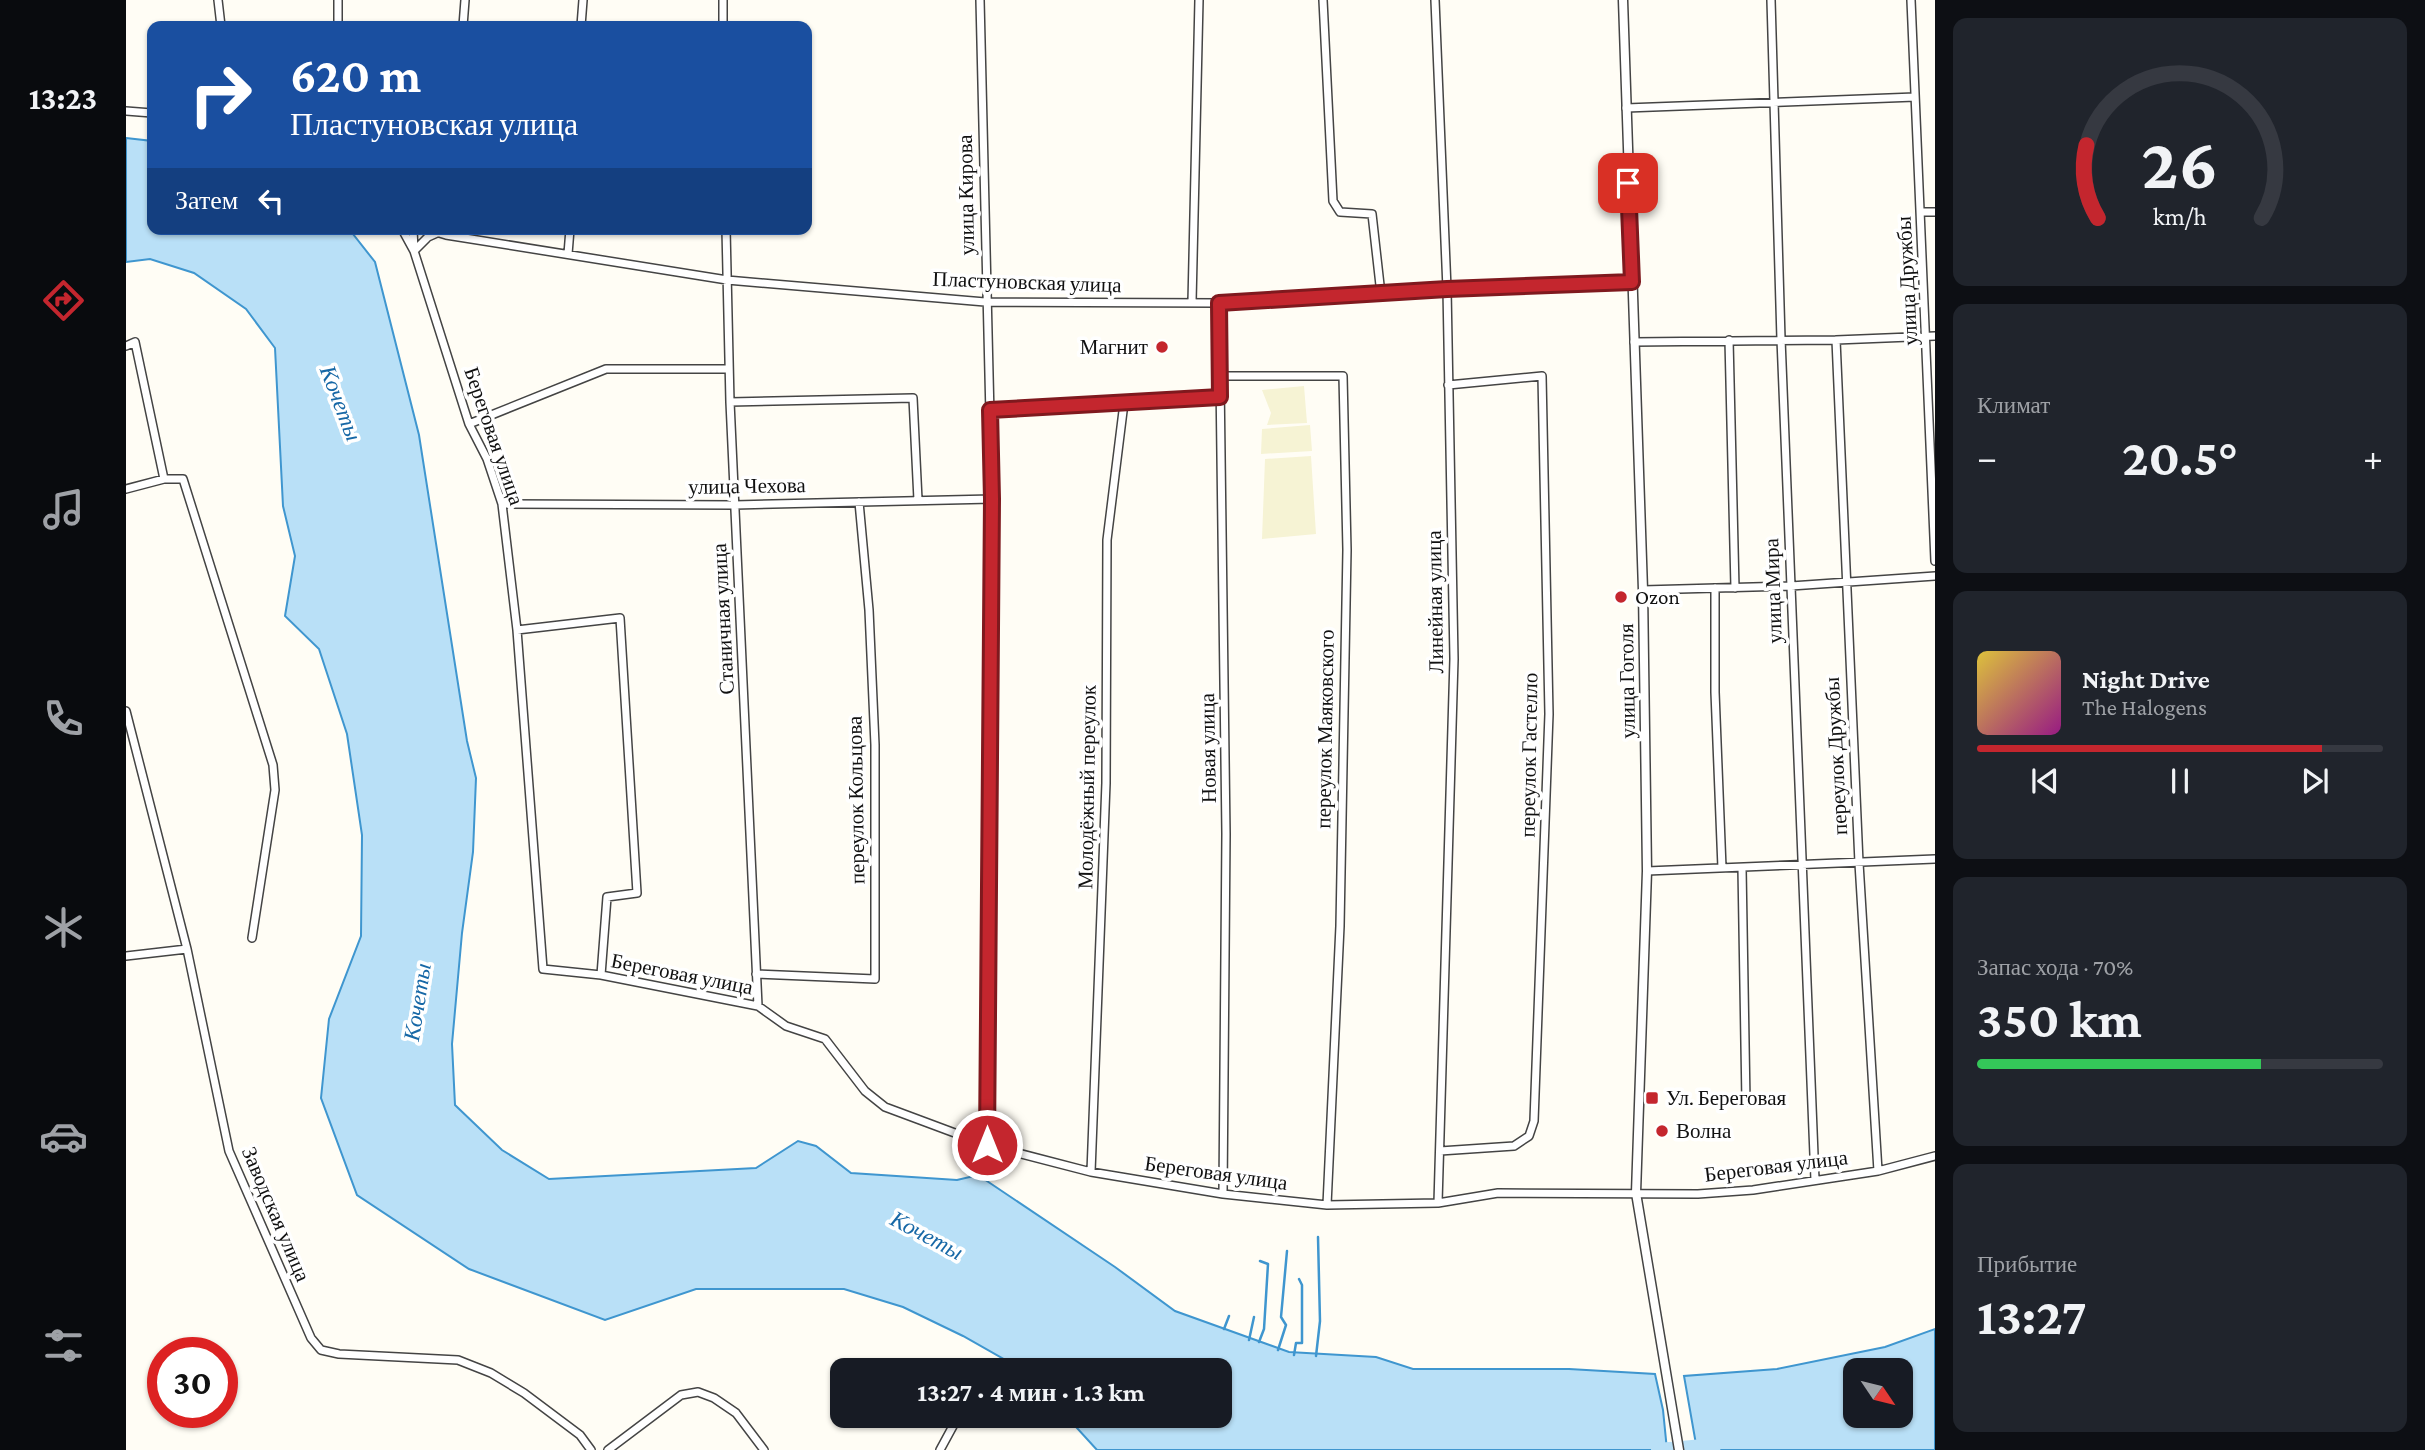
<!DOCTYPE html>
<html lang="ru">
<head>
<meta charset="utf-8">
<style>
	body { margin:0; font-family:"Crimson Pro",serif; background:#20242c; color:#f1f3f6; height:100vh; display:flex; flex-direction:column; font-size:26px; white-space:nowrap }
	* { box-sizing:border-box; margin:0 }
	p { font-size:23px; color:#9ea1a6 }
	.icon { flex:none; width:38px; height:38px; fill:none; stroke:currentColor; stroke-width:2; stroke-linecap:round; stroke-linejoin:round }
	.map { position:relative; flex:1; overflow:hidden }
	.sheet { display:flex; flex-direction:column; gap:18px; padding:18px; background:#0d0f14; width:490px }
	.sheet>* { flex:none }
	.guide { position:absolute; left:21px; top:21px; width:665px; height:214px; border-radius:14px; box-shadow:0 2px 5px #0004; background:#1a4fa0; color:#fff; overflow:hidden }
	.needle { width:46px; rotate:125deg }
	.buttons { position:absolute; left:1717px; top:1358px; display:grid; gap:14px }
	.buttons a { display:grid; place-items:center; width:70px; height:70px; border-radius:14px; background:#171b24; box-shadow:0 2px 5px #0004; font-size:35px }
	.speed { position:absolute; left:21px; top:1337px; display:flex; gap:14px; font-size:35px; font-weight:700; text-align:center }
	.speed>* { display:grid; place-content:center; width:91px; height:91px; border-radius:50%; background:#171b24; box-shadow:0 2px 5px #0004; line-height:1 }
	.speed .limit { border:10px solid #d22; background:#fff; color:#111 }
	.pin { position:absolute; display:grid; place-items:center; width:60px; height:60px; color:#fff; margin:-30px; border-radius:14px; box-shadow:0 4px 10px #0006 }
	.me { position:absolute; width:77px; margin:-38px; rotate:0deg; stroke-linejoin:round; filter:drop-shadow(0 0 5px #0008) }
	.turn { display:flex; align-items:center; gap:24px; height:147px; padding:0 28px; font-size:32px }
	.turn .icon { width:91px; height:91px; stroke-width:2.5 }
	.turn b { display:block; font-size:49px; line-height:60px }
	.then { display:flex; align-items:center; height:66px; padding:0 28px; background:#0003; gap:14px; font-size:26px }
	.big { font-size:52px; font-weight:700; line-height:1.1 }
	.sheet .tile { flex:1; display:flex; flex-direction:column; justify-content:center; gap:10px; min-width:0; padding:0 24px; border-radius:14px; background:#20242c }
	.sheet .dial { align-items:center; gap:0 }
	.dial svg { height:182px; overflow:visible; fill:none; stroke:#363941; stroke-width:7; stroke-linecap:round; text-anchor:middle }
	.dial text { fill:#f1f3f6; stroke:none }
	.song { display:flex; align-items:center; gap:21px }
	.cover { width:84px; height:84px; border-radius:10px; background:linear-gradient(135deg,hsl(50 70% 55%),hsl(310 70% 35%)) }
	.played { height:7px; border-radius:4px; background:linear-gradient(90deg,#c4262e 85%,#363941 85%) }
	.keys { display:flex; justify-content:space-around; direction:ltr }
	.heat { display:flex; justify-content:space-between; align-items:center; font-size:38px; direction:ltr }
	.charge { height:10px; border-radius:5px; background:linear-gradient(90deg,#34c759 70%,#363941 0) }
	.trip { position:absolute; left:704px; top:1358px; width:402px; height:70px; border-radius:14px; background:#171b24; box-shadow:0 2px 5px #0004; font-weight:700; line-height:70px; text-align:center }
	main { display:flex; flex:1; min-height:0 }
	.tab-bar { display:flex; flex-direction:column; width:126px; justify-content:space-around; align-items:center; background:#090b0e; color:#9ea1a6 }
	.tab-bar .icon { width:49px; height:49px }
	.tab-bar .active { color:#c4262e }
	.tab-bar b { font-size:32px; color:#f1f3f6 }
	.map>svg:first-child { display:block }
	.farmland { fill:#f6f3d4 }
	.water { fill:#b9e0f7; stroke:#3f96cf; stroke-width:2; fill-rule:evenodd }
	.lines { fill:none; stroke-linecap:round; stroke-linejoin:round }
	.stream { stroke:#3f96cf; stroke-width:2.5 }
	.river { stroke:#b9e0f7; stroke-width:14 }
	.minor-casing { stroke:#444; stroke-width:10 }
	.tertiary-casing { stroke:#444; stroke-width:11 }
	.minor { stroke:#fff; stroke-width:7 }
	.tertiary { stroke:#fff; stroke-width:8 }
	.route-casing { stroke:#7f191e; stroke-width:18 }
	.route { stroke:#c4262e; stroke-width:12 }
	.poi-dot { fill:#c4262e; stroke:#fff; stroke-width:2.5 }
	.labels { text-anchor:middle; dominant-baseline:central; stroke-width:7; stroke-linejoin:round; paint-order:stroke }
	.street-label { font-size:21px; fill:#111; stroke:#fff }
	.poi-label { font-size:21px; fill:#111; stroke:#fff; text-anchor:start }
	.water-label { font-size:23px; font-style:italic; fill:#1768a6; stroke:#fff }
</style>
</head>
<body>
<main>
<nav class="tab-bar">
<b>13:23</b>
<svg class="icon active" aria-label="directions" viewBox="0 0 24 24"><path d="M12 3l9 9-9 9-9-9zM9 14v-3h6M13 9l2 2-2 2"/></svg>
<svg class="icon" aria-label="music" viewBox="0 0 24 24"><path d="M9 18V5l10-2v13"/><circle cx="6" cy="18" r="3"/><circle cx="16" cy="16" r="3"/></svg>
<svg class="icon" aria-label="phone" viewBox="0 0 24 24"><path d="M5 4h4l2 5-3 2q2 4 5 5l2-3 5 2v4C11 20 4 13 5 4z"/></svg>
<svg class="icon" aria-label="climate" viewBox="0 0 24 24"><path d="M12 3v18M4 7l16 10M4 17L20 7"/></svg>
<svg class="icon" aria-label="car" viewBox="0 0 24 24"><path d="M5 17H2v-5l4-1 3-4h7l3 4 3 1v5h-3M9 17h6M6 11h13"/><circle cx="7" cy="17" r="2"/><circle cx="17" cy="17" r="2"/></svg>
<svg class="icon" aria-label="filters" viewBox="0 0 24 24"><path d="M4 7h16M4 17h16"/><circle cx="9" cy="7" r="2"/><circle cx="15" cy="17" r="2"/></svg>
</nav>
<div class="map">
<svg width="1809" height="1450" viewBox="0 0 1809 1450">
	<rect width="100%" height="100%" fill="#fffdf5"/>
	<path class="farmland" d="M 1178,386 L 1181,423 L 1141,425 L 1145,413 L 1136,390 Z
		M 1184,425 L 1186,451 L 1135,454 L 1136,429 Z
		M 1185,456 L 1190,534 L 1136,539 L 1139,459 Z"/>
	<path class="water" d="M 0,138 L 26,141 L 26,229 L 223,229 L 249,262 L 293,435 L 341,741 L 350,778 L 347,852 L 336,933 L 326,1044 L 329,1105 L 376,1150 L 423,1179 L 630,1168 L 672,1141 L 690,1146 L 725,1173 L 831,1180 L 852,1175 L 989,1267 L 1049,1311 L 1163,1352 L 1250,1357 L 1287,1369 L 1443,1369 L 1529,1374 L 1537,1410 L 1541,1450 L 971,1450 L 940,1416 L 1094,1416 L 1094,1370 L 897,1370 L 837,1336 L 777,1307 L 718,1289 L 570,1289 L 479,1320 L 343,1269 L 231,1195 L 195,1098 L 203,1019 L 235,936 L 236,835 L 221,734 L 193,649 L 159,616 L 169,556 L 157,506 L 149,348 L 120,309 L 68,273 L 24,259 L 0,262 Z
		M 1809,1329 L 1809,1450 L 1571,1450 L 1558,1376 L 1651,1369 L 1759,1347 ZM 1729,1370 L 1774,1370 L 1774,1416 L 1729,1416 Z"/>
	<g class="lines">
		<path class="stream" d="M 1098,1329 L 1103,1316
			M 1123,1340 L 1128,1317
			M 1133,1342 L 1138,1329 L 1142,1264 L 1134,1261
			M 1152,1350 L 1160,1325 L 1155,1317 L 1161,1251
			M 1168,1355 L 1170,1343 L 1176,1343 L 1176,1285 L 1173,1279
			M 1190,1356 L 1194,1321 L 1192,1237"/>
		<path class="river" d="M 1532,1450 L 1589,1445"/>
		<g class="minor-casing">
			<path id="minor" d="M 92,0 L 95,26
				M 212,0 L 212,26
				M 597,0 L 597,26
				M 854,0 L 866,499 L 861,1145
				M 1197,0 L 1207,201 L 1214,212 L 1246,214 L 1255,294
				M 1309,0 L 1321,289 L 1328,659 L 1312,1203
				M 1645,0 L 1655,339 L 1689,1180
				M 1785,0 L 1809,561
				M 337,26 L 339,0
				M 455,26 L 457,0
				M 1500,108 L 1789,97
				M 0,111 L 26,113
				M 1795,212 L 1809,212
				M 276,229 L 288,251 L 302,237 L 311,233
				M 287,229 L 288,251 L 343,424 L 361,459 L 376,504 L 391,630 L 417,969 L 475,975 L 632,1006 L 660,1026 L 699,1039 L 739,1091 L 759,1107 L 861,1145 L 965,1172 L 1097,1194 L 1201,1205 L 1312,1203 L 1372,1193 L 1572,1194 L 1627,1190 L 1752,1171 L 1809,1156
				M 300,229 L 320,235 L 601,280 L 859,302 L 1093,303 L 1321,289 L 1506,282
				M 600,229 L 604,402 L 632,1006
				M 442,254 L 444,229
				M 1066,302 L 1073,0
				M 1093,303 L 1100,834 L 1097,1194
				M 1603,340 L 1609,588
				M 1710,340 L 1733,863 L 1752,1171
				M 1508,342 L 1710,340 L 1809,336
				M 0,346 L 9,342 L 38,479
				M 1094,376 L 1217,376 L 1221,550 L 1214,926 L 1201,1205
				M 604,402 L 787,398 L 792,500
				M 864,410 L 1094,397
				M 343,424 L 480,369 L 603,369
				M 0,489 L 38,479 L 57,479 L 147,765 L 149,790 L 126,938
				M 376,504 L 609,505 L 866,499
				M 1589,588 L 1589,692 L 1596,868
				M 1517,590 L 1665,586 L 1809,576
				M 391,630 L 494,618 L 511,893 L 481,897 L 475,975
				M 0,711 L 61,949 L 103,1151 L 185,1338 L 195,1350 L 213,1354 L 332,1360 L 365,1373 L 398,1393 L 454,1435 L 465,1450
				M 1616,868 L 1620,1102
				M 1521,871 L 1809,859
				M 0,956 L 61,949
				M 630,974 L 749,979 L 749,745 L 743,610 L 733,502
				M 1314,1151 L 1388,1146 L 1403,1136 L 1408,1121 L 1423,714 L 1416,376 L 1322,385
				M 965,1172 L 980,783 L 981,540 L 998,403
				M 482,1450 L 555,1395 L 572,1392 L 588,1398 L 610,1413 L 638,1450
				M 814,1450 L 827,1426"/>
		</g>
		<g class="tertiary-casing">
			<path id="tertiary" d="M 1497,0 L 1517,590 L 1521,871 L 1510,1193 L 1553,1450"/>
		</g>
		<use href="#minor" class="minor"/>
		<use href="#tertiary" class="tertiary"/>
	</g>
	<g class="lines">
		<g class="route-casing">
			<path id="route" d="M 861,1145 L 866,499 L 864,410 L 1094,397 L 1093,303 L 1321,289 L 1506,282 L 1502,183"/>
		</g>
		<use href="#route" class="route"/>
	</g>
	<g class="poi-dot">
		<circle cx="1036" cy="347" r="7"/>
		<circle cx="1495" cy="597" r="7"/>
		<rect x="1519" y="1091" width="14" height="14" rx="3.5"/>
		<circle cx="1536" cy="1131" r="7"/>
	</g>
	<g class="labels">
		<g class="street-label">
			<text transform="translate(840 195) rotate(-91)">улица Кирова</text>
			<text transform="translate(1781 281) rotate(-93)">улица Дружбы</text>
			<text transform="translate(901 282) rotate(2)">Пластуновская улица</text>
			<text transform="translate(368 436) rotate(71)">Береговая улица</text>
			<text transform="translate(621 486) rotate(-1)">улица Чехова</text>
			<text transform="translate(1647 591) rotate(-92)">улица Мира</text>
			<text transform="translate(1309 602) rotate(-91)">Линейная улица</text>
			<text transform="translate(597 619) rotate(-93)">Станичная улица</text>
			<text transform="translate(1501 681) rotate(-91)">улица Гоголя</text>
			<text transform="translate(1199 729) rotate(-89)">переулок Маяковского</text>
			<text transform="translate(1082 748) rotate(-91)">Новая улица</text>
			<text transform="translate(1403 755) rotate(-89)">переулок Гастелло</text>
			<text transform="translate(1710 756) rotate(-93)">переулок Дружбы</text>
			<text transform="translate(961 787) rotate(-89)">Молодёжный переулок</text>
			<text transform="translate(730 800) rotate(-91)">переулок Кольцова</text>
			<text transform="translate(556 974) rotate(11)">Береговая улица</text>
			<text transform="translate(1650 1166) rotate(-7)">Береговая улица</text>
			<text transform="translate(1090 1173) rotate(8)">Береговая улица</text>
			<text transform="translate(150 1214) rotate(67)">Заводская улица</text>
		</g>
		<g class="poi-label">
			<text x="1022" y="347" text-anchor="end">Магнит</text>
			<text x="1509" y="597">Ozon</text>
			<text x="1540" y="1098">Ул. Береговая</text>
			<text x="1550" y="1131">Волна</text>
		</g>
		<g class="water-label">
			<text transform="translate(215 403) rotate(69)">Кочеты</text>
			<text transform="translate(291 1002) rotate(-81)">Кочеты</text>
			<text transform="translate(801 1235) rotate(28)">Кочеты</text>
		</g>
	</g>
</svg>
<div class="buttons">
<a><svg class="needle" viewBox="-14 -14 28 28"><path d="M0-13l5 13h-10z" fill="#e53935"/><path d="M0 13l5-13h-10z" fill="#9ea1a6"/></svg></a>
</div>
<div class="speed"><div class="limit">30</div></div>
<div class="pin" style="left:1502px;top:183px;background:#d93025"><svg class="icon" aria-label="arrive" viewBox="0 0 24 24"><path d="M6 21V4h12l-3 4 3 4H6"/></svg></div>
<svg class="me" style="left:861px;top:1145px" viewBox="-20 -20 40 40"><circle r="17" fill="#c4262e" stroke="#fff" stroke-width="3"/><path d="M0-11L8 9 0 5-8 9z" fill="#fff"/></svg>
<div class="trip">13:27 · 4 мин · 1.3 km</div>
<div class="guide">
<div class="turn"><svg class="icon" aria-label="right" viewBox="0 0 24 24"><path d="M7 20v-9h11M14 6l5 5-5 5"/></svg><div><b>620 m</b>Пластуновская улица</div></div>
<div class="then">Затем<svg class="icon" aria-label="left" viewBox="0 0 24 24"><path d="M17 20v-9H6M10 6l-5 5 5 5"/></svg></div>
</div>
</div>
<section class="sheet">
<div class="tile dial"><svg viewBox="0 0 100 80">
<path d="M14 69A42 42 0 1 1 86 69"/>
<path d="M14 69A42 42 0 0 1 9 37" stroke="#c4262e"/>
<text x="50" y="56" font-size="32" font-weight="700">26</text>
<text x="50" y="72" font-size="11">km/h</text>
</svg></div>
<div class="tile"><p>Климат</p>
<div class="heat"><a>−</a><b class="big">20.5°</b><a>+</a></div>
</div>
<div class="tile">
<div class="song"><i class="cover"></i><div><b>Night Drive</b><p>The Halogens</p></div></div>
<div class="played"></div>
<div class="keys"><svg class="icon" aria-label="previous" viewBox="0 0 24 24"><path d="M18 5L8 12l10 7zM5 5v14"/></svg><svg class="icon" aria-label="pause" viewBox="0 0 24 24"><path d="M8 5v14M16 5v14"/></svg><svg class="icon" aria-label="next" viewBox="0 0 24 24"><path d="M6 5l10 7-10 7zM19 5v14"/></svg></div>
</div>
<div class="tile"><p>Запас хода · 70%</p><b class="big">350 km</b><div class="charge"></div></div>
<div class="tile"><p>Прибытие</p><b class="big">13:27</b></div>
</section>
</main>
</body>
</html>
